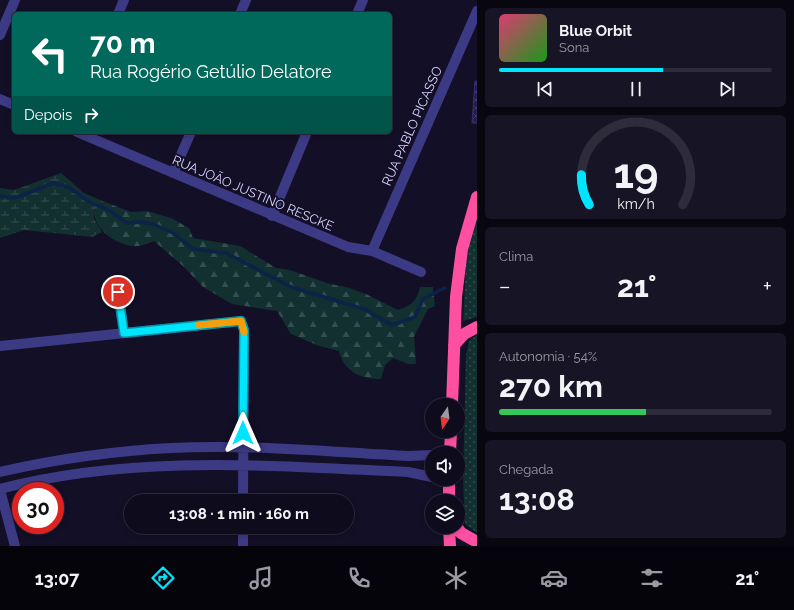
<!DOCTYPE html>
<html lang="pt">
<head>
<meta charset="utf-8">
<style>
	body { margin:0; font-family:Raleway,sans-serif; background:#171425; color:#f1f3f6; height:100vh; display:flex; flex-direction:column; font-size:15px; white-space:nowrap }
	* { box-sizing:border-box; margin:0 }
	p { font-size:13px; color:#9b9ba3 }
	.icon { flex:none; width:22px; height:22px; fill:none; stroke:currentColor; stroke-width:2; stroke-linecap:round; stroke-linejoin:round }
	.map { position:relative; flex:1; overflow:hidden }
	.drawer { display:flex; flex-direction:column; gap:8px; padding:8px; background:#08060f; width:317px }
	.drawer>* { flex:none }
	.top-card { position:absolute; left:12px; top:12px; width:380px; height:122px; border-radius:6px; box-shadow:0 2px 6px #0003,0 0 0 1px #2e2b3b; background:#00695c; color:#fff; overflow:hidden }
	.needle { width:26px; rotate:194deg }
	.controls { position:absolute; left:425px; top:398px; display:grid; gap:8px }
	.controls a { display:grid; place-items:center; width:40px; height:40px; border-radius:50%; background:#0e0b1c; box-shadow:0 2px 6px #0003,0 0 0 1px #2e2b3b; font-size:20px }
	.speed { position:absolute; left:12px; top:482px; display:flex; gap:8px; font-size:20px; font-weight:700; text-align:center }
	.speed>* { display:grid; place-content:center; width:52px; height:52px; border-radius:50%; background:#0e0b1c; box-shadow:0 2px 6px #0003,0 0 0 1px #2e2b3b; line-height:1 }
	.speed .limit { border:6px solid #d22; background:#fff; color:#111 }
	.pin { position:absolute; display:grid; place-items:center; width:34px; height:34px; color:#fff; margin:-17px; border:2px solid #fff; border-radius:50%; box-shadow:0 1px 4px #0007 }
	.me { position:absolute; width:44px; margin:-22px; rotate:0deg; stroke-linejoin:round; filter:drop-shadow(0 0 3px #0008) }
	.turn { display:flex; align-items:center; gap:14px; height:84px; padding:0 12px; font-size:18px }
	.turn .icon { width:52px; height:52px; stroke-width:2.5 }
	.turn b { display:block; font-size:28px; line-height:34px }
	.then { display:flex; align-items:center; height:38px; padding:0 12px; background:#0003; gap:8px; font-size:15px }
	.big { font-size:30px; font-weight:700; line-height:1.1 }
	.drawer .widget { flex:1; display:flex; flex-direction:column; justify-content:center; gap:6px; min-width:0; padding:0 14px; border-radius:6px; background:#171425 }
	.drawer .dial { align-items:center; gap:0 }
	.dial svg { height:104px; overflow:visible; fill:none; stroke:#2e2b3b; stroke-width:7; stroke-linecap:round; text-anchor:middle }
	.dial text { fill:#f1f3f6; stroke:none }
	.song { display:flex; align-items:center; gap:12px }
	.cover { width:48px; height:48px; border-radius:6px; background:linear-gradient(135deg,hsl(340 70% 55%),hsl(120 70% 35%)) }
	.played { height:4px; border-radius:2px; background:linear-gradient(90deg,#00e5ff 60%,#2e2b3b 60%) }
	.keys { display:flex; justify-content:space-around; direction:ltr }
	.heat { display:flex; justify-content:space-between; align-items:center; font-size:22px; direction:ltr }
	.charge { height:6px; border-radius:3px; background:linear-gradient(90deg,#34c759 54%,#2e2b3b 0) }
	.trip { position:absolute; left:124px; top:494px; width:230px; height:40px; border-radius:20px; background:#0e0b1c; box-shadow:0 2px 6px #0003,0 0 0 1px #2e2b3b; font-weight:700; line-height:40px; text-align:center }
	.menu { display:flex; height:64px; justify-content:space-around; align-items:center; background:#06040b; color:#9b9ba3 }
	.menu .icon { width:28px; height:28px }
	.menu .active { color:#00e5ff }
	.menu b { font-size:18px; color:#f1f3f6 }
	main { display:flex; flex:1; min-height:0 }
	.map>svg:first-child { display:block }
	.grass { fill:url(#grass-dots) }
	.forest { fill:url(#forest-firs) }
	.wetland { fill:url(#wetland-marsh) }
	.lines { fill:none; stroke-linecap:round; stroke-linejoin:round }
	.stream { stroke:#0c2248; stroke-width:3.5 }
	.building { fill:url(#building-cross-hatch); stroke:#3b2d73 }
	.minor { stroke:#3d3a85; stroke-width:10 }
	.highway { stroke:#ff4fa3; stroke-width:12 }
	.route-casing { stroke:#0095a6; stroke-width:10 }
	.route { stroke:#00e5ff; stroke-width:7 }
	.slow { stroke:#f59e0b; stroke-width:7 }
	.labels { text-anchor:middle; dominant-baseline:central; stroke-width:4; stroke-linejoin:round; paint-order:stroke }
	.street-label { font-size:13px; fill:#d9d4ff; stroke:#130f26 }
</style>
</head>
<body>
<main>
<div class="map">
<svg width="477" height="546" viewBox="0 0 477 546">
	<defs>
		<pattern id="grass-dots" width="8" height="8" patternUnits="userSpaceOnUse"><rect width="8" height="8" fill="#12302f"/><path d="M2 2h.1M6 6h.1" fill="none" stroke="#344d4e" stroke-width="1.8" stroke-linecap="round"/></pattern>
		<pattern id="forest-firs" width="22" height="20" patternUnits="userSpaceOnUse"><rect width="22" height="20" fill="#12302f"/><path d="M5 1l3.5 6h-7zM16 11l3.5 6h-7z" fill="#344d4e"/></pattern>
		<pattern id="wetland-marsh" width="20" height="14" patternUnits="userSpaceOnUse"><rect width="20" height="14" fill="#12302f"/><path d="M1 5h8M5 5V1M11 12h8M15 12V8" fill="none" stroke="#344d4e"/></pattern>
		<pattern id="building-cross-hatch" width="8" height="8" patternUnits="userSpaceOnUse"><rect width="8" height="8" fill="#241b47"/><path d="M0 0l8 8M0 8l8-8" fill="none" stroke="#433b63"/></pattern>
	</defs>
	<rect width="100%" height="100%" fill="#130f26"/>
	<path class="grass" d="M 477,214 L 477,317 L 463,321 L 466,264 L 468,245 Z
		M 477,335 L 477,533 L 465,524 L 463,481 L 466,356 L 469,341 Z"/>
	<path class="forest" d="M 105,202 L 131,212 L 147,211 L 171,218 L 189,228 L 193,238 L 240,246 L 276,268 L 290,270 L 327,283 L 349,288 L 366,294 L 398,310 C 412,305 417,301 420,287 L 433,287 L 435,306 L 428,309 L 414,337 L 416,364 L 408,364 L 393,358 L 385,365 L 381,379 C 361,379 344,372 339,351 L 319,346 L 291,334 L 277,311 L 232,304 L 203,287 L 183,266 L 154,241 C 149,243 144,245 139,246 C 120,248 94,231 94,211 Z"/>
	<path class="wetland" d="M 61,173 L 84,193 L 105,202 L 94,211 L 94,219 L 102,232 L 92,237 L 24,230 L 0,238 L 0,188 L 14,190 Z"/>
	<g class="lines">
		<path class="stream" d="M 0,196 L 15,198 L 54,183 L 70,188 L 89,202 L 109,210 L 127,223 L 140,222 L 153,224 L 173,233 L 193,249 L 226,253 L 291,287 L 364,309 L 392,325 L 415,317 L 423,299 L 445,288"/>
	</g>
	<path class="building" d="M 475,81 L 477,81 L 477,123 L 472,123 Z"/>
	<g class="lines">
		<path class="minor" d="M 118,14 L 124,0
			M 240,14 L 246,0
			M 357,14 L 363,0
			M 0,35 L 15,0
			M 0,99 L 14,105
			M 77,132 L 348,247 L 372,251 L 421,272
			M 173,173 L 191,132
			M 272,216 L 307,132
			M 372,251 L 477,11
			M 118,292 L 124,333
			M 0,346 L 241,321 L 244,330 L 243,501
			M 439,453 L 450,449
			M 0,472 C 56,459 113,451 171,448 C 250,444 330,452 409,456 L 432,455
			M 0,489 C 134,454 272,466 408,472 L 432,477
			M 0,490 L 15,546
			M 243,527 L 243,546"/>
		<path class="highway" d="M 454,345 L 464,334 L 477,327
			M 452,405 L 456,297 L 462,249 L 477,197
			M 450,453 L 451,431
			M 449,501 L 449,479
			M 449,527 L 450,546
			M 457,527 L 461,533 L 477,542"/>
	</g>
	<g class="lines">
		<g class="route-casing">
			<path id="route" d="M 118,292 L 124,333 L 241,321 L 244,330 L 243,433"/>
		</g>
		<use href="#route" class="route"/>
		<path class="slow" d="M 199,325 L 241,321 L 244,332"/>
	</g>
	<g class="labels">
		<g class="street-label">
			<text transform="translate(412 126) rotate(-66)">RUA PABLO PICASSO</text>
			<text transform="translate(253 193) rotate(23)">RUA JOÃO JUSTINO RESCKE</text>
		</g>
	</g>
</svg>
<div class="controls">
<a><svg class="needle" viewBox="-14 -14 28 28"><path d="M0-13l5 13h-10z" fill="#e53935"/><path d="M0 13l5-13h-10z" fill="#9b9ba3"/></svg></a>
<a><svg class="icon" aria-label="sound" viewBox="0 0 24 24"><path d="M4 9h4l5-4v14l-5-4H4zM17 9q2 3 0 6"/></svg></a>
<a><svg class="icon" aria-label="layers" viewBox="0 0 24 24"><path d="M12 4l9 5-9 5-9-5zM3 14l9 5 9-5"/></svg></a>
</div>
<div class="speed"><div class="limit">30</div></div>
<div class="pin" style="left:118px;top:292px;background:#d93025"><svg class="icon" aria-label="arrive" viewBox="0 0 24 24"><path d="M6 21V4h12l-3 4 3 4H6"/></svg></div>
<svg class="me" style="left:243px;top:433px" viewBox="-20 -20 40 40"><path d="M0-17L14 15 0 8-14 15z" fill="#00e5ff" stroke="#fff" stroke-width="4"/></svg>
<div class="trip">13:08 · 1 min · 160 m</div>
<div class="top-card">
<div class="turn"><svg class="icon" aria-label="left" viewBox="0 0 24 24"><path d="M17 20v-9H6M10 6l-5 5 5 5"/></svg><div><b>70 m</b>Rua Rogério Getúlio Delatore</div></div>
<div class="then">Depois<svg class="icon" aria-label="right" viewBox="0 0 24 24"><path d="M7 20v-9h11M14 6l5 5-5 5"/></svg></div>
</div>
</div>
<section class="drawer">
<div class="widget">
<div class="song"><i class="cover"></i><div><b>Blue Orbit</b><p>Sona</p></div></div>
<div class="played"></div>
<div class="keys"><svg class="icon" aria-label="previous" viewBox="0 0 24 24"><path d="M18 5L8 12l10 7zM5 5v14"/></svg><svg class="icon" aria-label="pause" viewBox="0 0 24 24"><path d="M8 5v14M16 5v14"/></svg><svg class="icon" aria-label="next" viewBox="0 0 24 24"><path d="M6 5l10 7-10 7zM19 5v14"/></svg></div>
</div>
<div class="widget dial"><svg viewBox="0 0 100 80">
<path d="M14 69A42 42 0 1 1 86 69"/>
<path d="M14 69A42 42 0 0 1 8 46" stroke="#00e5ff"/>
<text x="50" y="56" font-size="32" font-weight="700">19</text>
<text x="50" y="72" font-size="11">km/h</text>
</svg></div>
<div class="widget"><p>Clima</p>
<div class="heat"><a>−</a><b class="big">21°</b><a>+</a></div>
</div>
<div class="widget"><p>Autonomia · 54%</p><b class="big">270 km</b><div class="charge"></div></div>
<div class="widget"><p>Chegada</p><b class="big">13:08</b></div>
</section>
</main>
<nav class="menu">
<b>13:07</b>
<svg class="icon active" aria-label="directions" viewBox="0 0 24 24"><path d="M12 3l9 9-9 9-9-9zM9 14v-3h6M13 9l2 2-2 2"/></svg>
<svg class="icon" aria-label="music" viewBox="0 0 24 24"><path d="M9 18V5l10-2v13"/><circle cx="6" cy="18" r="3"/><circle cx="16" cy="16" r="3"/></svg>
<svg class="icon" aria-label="phone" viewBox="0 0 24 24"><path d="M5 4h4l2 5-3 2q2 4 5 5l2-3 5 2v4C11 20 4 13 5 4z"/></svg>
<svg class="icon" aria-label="climate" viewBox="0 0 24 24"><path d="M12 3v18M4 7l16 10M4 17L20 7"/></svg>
<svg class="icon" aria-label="car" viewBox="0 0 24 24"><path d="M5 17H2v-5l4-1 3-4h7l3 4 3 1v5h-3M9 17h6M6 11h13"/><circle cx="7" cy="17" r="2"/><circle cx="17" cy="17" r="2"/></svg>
<svg class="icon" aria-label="filters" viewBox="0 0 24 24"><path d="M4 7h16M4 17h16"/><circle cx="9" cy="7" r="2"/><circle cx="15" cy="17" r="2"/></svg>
<b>21°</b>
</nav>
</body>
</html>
